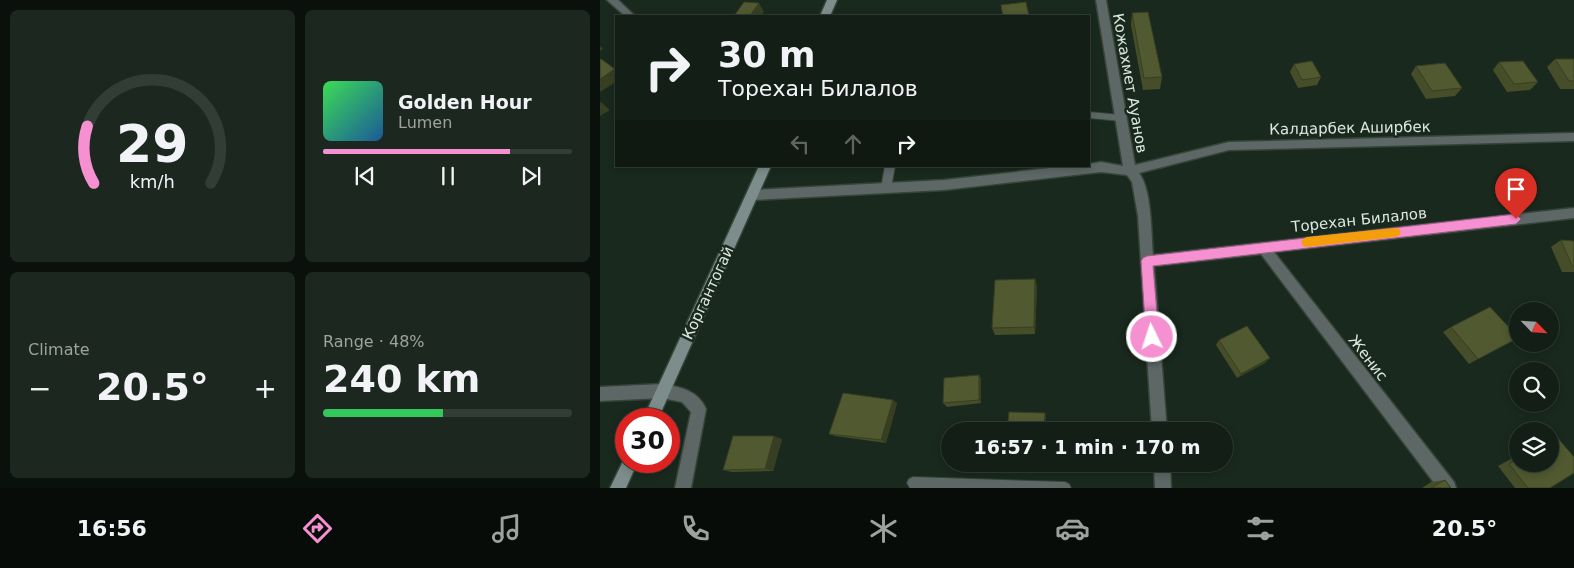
<!DOCTYPE html>
<html lang="en">
<head>
<meta charset="utf-8">
<style>
	body { margin:0; font-family:"DejaVu Sans",sans-serif; background:#1c271f; color:#f1f3f6; height:100vh; display:flex; flex-direction:column; font-size:19px; white-space:nowrap }
	* { box-sizing:border-box; margin:0 }
	p { font-size:16px; color:#9da2a1 }
	.icon { flex:none; width:28px; height:28px; fill:none; stroke:currentColor; stroke-width:2; stroke-linecap:round; stroke-linejoin:round }
	.map { position:relative; flex:1; overflow:hidden }
	.sheet { display:flex; flex-direction:column; gap:10px; padding:10px; background:#0a110c; width:600px }
	.sheet>* { flex:none }
	.guide { position:absolute; left:15px; top:15px; width:475px; height:152px; border-radius:0px; box-shadow:0 2px 8px #0003,0 0 0 1px #323d35; background:#131f16; color:#f1f3f6; overflow:hidden }
	.needle { width:32px; rotate:115deg }
	.fabs { position:absolute; left:909px; top:302px; display:grid; gap:10px }
	.fabs a { display:grid; place-items:center; width:50px; height:50px; border-radius:50%; background:#131f16; box-shadow:0 2px 8px #0003,0 0 0 1px #323d35; font-size:25px }
	.speed { position:absolute; left:15px; top:408px; display:flex; gap:10px; font-size:25px; font-weight:700; text-align:center }
	.speed>* { display:grid; place-content:center; width:65px; height:65px; border-radius:50%; background:#131f16; box-shadow:0 2px 8px #0003,0 0 0 1px #323d35; line-height:1 }
	.speed .limit { border:8px solid #d22; background:#fff; color:#111 }
	.pin { position:absolute; display:grid; place-items:center; width:42px; height:42px; color:#fff; margin:-51px -21px; border-radius:50% 50% 50% 0; rotate:-45deg; box-shadow:0 0 5px #0007 }
	.pin .icon { rotate:45deg }
	.me { position:absolute; width:55px; margin:-28px; rotate:356deg; stroke-linejoin:round; filter:drop-shadow(0 0 4px #0008) }
	.turn { display:flex; align-items:center; gap:18px; height:105px; padding:0 20px; font-size:22px }
	.turn .icon { width:65px; height:65px; stroke-width:2.5 }
	.turn b { display:block; font-size:35px; line-height:42px }
	.lanes { display:flex; align-items:center; height:48px; padding:0 20px; background:#0003; justify-content:center; gap:25px; direction:ltr }
	.lanes .off { opacity:.35 }
	.big { font-size:38px; font-weight:700; line-height:1.1 }
	.sheet .card { flex:1; display:flex; flex-direction:column; justify-content:center; gap:8px; min-width:0; padding:0 18px; border-radius:8px; background:#1c271f }
	.sheet .dial { align-items:center; gap:0 }
	.dial svg { height:130px; overflow:visible; fill:none; stroke:#323d35; stroke-width:7; stroke-linecap:round; text-anchor:middle }
	.dial text { fill:#f1f3f6; stroke:none }
	.song { display:flex; align-items:center; gap:15px }
	.cover { width:60px; height:60px; border-radius:8px; background:linear-gradient(135deg,hsl(130 70% 55%),hsl(210 70% 35%)) }
	.played { height:5px; border-radius:2px; background:linear-gradient(90deg,#f590d1 75%,#323d35 75%) }
	.keys { display:flex; justify-content:space-around; direction:ltr }
	.heat { display:flex; justify-content:space-between; align-items:center; font-size:28px; direction:ltr }
	.charge { height:8px; border-radius:4px; background:linear-gradient(90deg,#34c759 48%,#323d35 0) }
	.sheet .tiles { flex:1; display:grid; gap:10px; grid-template-columns:repeat(2,1fr) }
	.trip { position:absolute; left:341px; top:422px; width:292px; height:50px; border-radius:25px; background:#131f16; box-shadow:0 2px 8px #0003,0 0 0 1px #323d35; font-weight:700; line-height:50px; text-align:center }
	.menu { display:flex; height:80px; justify-content:space-around; align-items:center; background:#080c09; color:#9da2a1 }
	.menu .icon { width:35px; height:35px }
	.menu .selected { color:#f590d1 }
	.menu b { font-size:22px; color:#f1f3f6 }
	main { display:flex; flex:1; min-height:0 }
	.map>svg:first-child { display:block }
	.lines { fill:none; stroke-linecap:round; stroke-linejoin:round }
	.service-casing { stroke:#344439; stroke-width:2 }
	.minor-casing { stroke:#344439; stroke-width:3 }
	.secondary-casing { stroke:#344439; stroke-width:3 }
	.service { fill:#5d6766; fill-rule:evenodd }
	.minor { fill:#5d6766; fill-rule:evenodd }
	.secondary { fill:#7c8d8b; fill-rule:evenodd }
	.wall { fill:#454d29 }
	.shaded-wall { fill:#383e22 }
	.building { fill:#505930; stroke:#383e22 }
	.route { fill:#f590d1; stroke:#9f5e88 }
	.slow { fill:#f59e0b }
	.labels { text-anchor:middle; dominant-baseline:central; stroke-width:5; stroke-linejoin:round; paint-order:stroke }
	.street-label { font-size:15px; fill:#dde7df; stroke:#19291e }
</style>
</head>
<body>
<main>
<section class="sheet">
<div class="tiles">
<div class="card dial"><svg viewBox="0 0 100 80">
<path d="M14 69A42 42 0 1 1 86 69"/>
<path d="M14 69A42 42 0 0 1 10 34" stroke="#f590d1"/>
<text x="50" y="56" font-size="32" font-weight="700">29</text>
<text x="50" y="72" font-size="11">km/h</text>
</svg></div>
<div class="card">
<div class="song"><i class="cover"></i><div><b>Golden Hour</b><p>Lumen</p></div></div>
<div class="played"></div>
<div class="keys"><svg class="icon" aria-label="previous" viewBox="0 0 24 24"><path d="M18 5L8 12l10 7zM5 5v14"/></svg><svg class="icon" aria-label="pause" viewBox="0 0 24 24"><path d="M8 5v14M16 5v14"/></svg><svg class="icon" aria-label="next" viewBox="0 0 24 24"><path d="M6 5l10 7-10 7zM19 5v14"/></svg></div>
</div>
<div class="card"><p>Climate</p>
<div class="heat"><a>−</a><b class="big">20.5°</b><a>+</a></div>
</div>
<div class="card"><p>Range · 48%</p><b class="big">240 km</b><div class="charge"></div></div>
</div>
</section>
<div class="map">
<svg width="974" height="488" viewBox="0 0 974 488">
	<rect width="100%" height="100%" fill="#19291e"/>
	<g class="lines">
		<g class="service-casing">
			<path id="service" d="M 489,112 L 521,115 L 525,118 L 521,121 L 489,118 Z
				M 285,166 L 295,166 L 291,188 L 286,192 L 281,188 Z
				M 313,477 L 465,482 L 469,484 L 471,488 L 310,488 L 307,483 L 309,479 Z"/>
		</g>
		<g class="minor-casing">
			<path id="minor" d="M 7,0 L 18,0 L 35,16 L 25,16 Z
				M 496,0 L 506,0 L 535,165 L 629,142 L 974,133 L 974,141 L 629,150 L 539,173 C 552,190 551,233 553,255 L 974,208 L 974,218 L 674,252 L 854,482 L 856,488 L 838,488 L 661,254 L 554,266 L 567,431 L 552,431 L 538,216 L 532,182 L 527,175 L 501,172 L 344,190 L 153,200 L 149,198 L 147,195 L 149,192 L 153,190 L 344,180 L 468,166 L 489,166 L 489,164 L 501,162 L 523,166 Z
				M 62,384 C 80,387 98,390 106,409 L 91,488 L 75,488 L 91,412 L 82,402 L 62,398 L 0,401 L 0,387 Z
				M 554,464 L 570,464 L 571,488 L 555,488 Z"/>
		</g>
		<g class="secondary-casing">
			<path id="secondary" d="M 227,0 L 237,0 L 230,16 L 220,16 Z
				M 159,166 L 171,166 L 58,419 L 43,419 Z
				M 26,455 L 26,461 L 38,461 L 26,488 L 10,488 Z"/>
		</g>
		<use href="#service" class="service"/>
		<use href="#minor" class="minor"/>
		<use href="#secondary" class="secondary"/>
	</g>
	<path class="wall" d="M 532,13 L 562,77 L 560,89 L 543,90 L 531,25 Z
		M 955,59 L 974,59 L 974,89 L 960,89 L 947,67 Z
		M 899,62 L 938,82 L 930,90 L 907,92 L 893,70 Z
		M 694,64 L 721,77 L 717,85 L 698,88 L 690,72 Z
		M 816,66 L 862,88 L 855,96 L 826,99 L 811,74 Z
		M 961,240 L 974,241 L 974,272 L 962,272 L 951,247 Z
		M 435,279 L 437,287 L 435,334 L 395,335 L 392,328 Z
		M 851,327 L 878,359 L 869,364 L 843,332 Z
		M 619,340 L 665,363 L 637,378 L 616,345 Z
		M 379,375 L 381,379 L 381,403 L 347,407 L 343,403 Z
		M 297,403 L 286,443 L 235,436 L 229,434 Z
		M 956,436 L 950,488 L 915,488 L 898,466 L 918,455 L 918,464 L 950,464 L 950,438 Z
		M 182,439 L 173,471 L 132,472 L 123,470 Z
		M 845,480 L 851,488 L 822,488 L 831,482 Z"/>
	<path class="shaded-wall" d="M 159,3 L 164,12 L 161,16 L 150,16 Z
		M 0,46 L 3,49 L 0,51 Z
		M 15,69 L 16,70 L 16,82 L 0,92 L 0,79 Z
		M 1,102 L 10,110 L 0,116 L 0,103 Z
		M 435,279 L 437,287 L 435,334 L 434,327 Z
		M 670,358 L 665,363 L 637,378 L 641,374 Z
		M 379,375 L 381,379 L 381,403 L 379,400 Z
		M 293,400 L 297,403 L 286,443 L 281,440 Z
		M 445,413 L 446,416 L 445,431 L 444,431 Z
		M 174,436 L 182,439 L 173,471 L 165,469 Z"/>
	<path class="building" d="M 144,2 L 159,3 L 150,16 L 134,16 Z
		M 426,2 L 429,16 L 403,16 L 401,5 Z
		M 548,12 L 562,77 L 544,78 L 532,13 Z
		M 0,59 L 1,59 L 15,69 L 0,79 Z
		M 955,59 L 974,59 L 974,81 L 969,81 Z
		M 712,61 L 721,77 L 702,80 L 694,64 Z
		M 923,61 L 938,82 L 914,84 L 899,62 Z
		M 845,63 L 862,88 L 832,91 L 816,66 Z
		M 961,240 L 974,241 L 974,266 L 972,266 Z
		M 435,279 L 434,327 L 392,328 L 395,280 Z
		M 890,307 L 918,337 L 918,338 L 878,359 L 851,327 Z
		M 647,326 L 670,358 L 641,374 L 619,340 Z
		M 379,375 L 379,400 L 343,403 L 344,378 Z
		M 243,393 L 293,400 L 281,440 L 229,434 Z
		M 409,412 L 445,413 L 444,431 L 407,431 Z
		M 133,436 L 174,436 L 165,469 L 123,470 Z
		M 956,436 L 974,457 L 974,473 L 950,488 L 928,488 L 909,464 L 918,459 L 918,464 L 950,464 L 950,440 Z
		M 845,480 L 851,488 L 831,488 Z"/>
	<path class="route" d="M 916,214 L 921,219 L 916,224 L 553,266 L 559,337 L 557,341 L 552,343 L 548,341 L 546,337 L 541,261 L 543,258 L 547,256 Z"/>
	<path class="slow" d="M 795,228 L 799,229 L 801,232 L 799,236 L 795,237 L 707,247 L 703,246 L 701,242 L 703,239 L 707,237 Z"/>
	<g class="labels">
		<g class="street-label">
			<text transform="translate(530 83) rotate(80)">Кожахмет Ауанов</text>
			<text transform="translate(750 128) rotate(-1)">Калдарбек Аширбек</text>
			<text transform="translate(759 220) rotate(-6)">Торехан Билалов</text>
			<text transform="translate(108 293) rotate(-65)">Коргантогай</text>
			<text transform="translate(768 358) rotate(52)">Женис</text>
		</g>
	</g>
</svg>
<div class="fabs">
<a><svg class="needle" viewBox="-14 -14 28 28"><path d="M0-13l5 13h-10z" fill="#e53935"/><path d="M0 13l5-13h-10z" fill="#9da2a1"/></svg></a>
<a><svg class="icon" aria-label="search" viewBox="0 0 24 24"><circle cx="10" cy="10" r="6"/><path d="M15 15l6 6"/></svg></a>
<a><svg class="icon" aria-label="layers" viewBox="0 0 24 24"><path d="M12 4l9 5-9 5-9-5zM3 14l9 5 9-5"/></svg></a>
</div>
<div class="speed"><div class="limit">30</div></div>
<div class="pin" style="left:916px;top:219px;background:#d93025"><svg class="icon" aria-label="arrive" viewBox="0 0 24 24"><path d="M6 21V4h12l-3 4 3 4H6"/></svg></div>
<svg class="me" style="left:552px;top:337px" viewBox="-20 -20 40 40"><circle r="17" fill="#f590d1" stroke="#fff" stroke-width="3"/><path d="M0-11L8 9 0 5-8 9z" fill="#fff"/></svg>
<div class="trip">16:57 · 1 min · 170 m</div>
<div class="guide">
<div class="turn"><svg class="icon" aria-label="right" viewBox="0 0 24 24"><path d="M7 20v-9h11M14 6l5 5-5 5"/></svg><div><b>30 m</b>Торехан Билалов</div></div>
<div class="lanes"><svg class="icon off" aria-label="left" viewBox="0 0 24 24"><path d="M17 20v-9H6M10 6l-5 5 5 5"/></svg><svg class="icon off" aria-label="ahead" viewBox="0 0 24 24"><path d="M12 20V5M6 11l6-6 6 6"/></svg><svg class="icon" aria-label="right" viewBox="0 0 24 24"><path d="M7 20v-9h11M14 6l5 5-5 5"/></svg></div>
</div>
</div>
</main>
<nav class="menu">
<b>16:56</b>
<svg class="icon selected" aria-label="directions" viewBox="0 0 24 24"><path d="M12 3l9 9-9 9-9-9zM9 14v-3h6M13 9l2 2-2 2"/></svg>
<svg class="icon" aria-label="music" viewBox="0 0 24 24"><path d="M9 18V5l10-2v13"/><circle cx="6" cy="18" r="3"/><circle cx="16" cy="16" r="3"/></svg>
<svg class="icon" aria-label="phone" viewBox="0 0 24 24"><path d="M5 4h4l2 5-3 2q2 4 5 5l2-3 5 2v4C11 20 4 13 5 4z"/></svg>
<svg class="icon" aria-label="climate" viewBox="0 0 24 24"><path d="M12 3v18M4 7l16 10M4 17L20 7"/></svg>
<svg class="icon" aria-label="car" viewBox="0 0 24 24"><path d="M5 17H2v-5l4-1 3-4h7l3 4 3 1v5h-3M9 17h6M6 11h13"/><circle cx="7" cy="17" r="2"/><circle cx="17" cy="17" r="2"/></svg>
<svg class="icon" aria-label="filters" viewBox="0 0 24 24"><path d="M4 7h16M4 17h16"/><circle cx="9" cy="7" r="2"/><circle cx="15" cy="17" r="2"/></svg>
<b>20.5°</b>
</nav>
</body>
</html>
